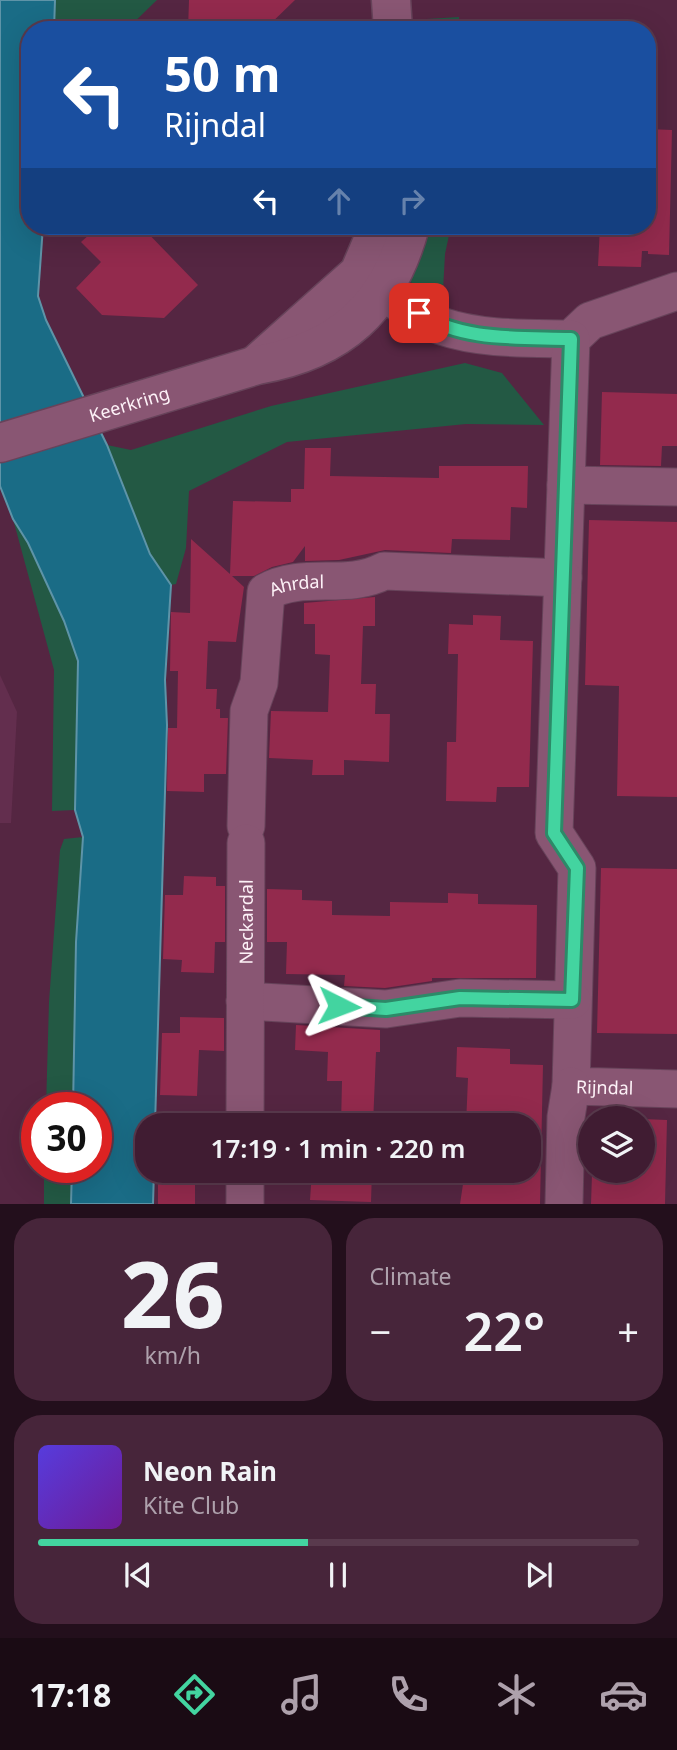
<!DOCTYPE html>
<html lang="en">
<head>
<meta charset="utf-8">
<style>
	body { margin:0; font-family:"Noto Sans",sans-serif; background:#47253a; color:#f1f3f6; height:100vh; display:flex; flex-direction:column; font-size:26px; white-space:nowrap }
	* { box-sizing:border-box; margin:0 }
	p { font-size:23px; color:#aea1ac }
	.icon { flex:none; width:38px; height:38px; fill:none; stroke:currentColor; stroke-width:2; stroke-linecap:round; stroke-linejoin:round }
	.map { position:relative; height:1204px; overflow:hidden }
	.details { display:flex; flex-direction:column; gap:14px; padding:14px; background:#230f1c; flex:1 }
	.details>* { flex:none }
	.top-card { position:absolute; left:21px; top:21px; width:635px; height:214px; border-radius:28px; box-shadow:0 7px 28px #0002,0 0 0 2px #593a4d; background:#1a4fa0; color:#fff; overflow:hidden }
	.controls { position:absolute; left:578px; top:1106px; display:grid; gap:14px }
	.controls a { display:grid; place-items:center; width:77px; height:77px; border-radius:50%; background:#401c32; box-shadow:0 7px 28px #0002,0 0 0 2px #593a4d; font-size:35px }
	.speed { position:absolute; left:21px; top:1092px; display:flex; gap:14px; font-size:35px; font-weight:700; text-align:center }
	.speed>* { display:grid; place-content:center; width:91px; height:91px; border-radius:50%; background:#401c32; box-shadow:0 7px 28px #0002,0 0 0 2px #593a4d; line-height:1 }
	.speed .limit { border:10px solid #d22; background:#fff; color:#111 }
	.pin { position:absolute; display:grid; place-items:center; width:60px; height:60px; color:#fff; margin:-30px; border-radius:14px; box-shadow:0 4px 10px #0006 }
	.me { position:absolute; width:77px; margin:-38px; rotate:93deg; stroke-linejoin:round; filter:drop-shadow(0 0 5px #0008) }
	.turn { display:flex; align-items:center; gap:24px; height:147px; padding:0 28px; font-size:32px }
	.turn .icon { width:91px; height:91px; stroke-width:2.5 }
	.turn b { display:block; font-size:49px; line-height:60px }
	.lanes { display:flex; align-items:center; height:66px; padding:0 28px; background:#0003; justify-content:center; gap:35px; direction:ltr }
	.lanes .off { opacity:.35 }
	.big { font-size:52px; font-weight:600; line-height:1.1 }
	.details .card { flex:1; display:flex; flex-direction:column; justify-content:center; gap:10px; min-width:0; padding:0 24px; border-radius:28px; background:#47253a }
	.details .dial { align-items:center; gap:0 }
	.dial b { font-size:91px; line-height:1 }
	.song { display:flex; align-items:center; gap:21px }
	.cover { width:84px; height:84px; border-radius:10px; background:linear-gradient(135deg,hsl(250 70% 55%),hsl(280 70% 35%)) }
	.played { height:7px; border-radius:4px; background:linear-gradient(90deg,#43d4a0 45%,#593a4d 45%) }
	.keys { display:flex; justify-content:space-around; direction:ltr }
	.heat { display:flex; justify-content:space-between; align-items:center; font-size:38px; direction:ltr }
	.details .tiles { flex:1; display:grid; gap:14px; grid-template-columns:1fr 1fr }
	.card:last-child { grid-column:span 2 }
	.trip { position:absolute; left:135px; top:1113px; width:406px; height:70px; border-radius:28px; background:#401c32; box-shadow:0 7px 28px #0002,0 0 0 2px #593a4d; font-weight:600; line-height:70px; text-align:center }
	.tab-bar { display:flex; height:112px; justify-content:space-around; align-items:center; background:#1a0b14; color:#aea1ac }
	.tab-bar .icon { width:49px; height:49px }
	.tab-bar .active { color:#43d4a0 }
	.tab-bar b { font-size:32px; color:#f1f3f6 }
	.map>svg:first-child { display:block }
	.built { fill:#632e4e }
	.green { fill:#235944 }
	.water { fill:#1a6c86; stroke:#5e94a8; stroke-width:2 }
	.building { fill:#932a4d }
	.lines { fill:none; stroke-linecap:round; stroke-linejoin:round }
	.minor-casing { stroke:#67435a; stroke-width:39 }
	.tertiary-casing { stroke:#67435a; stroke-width:41 }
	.minor { stroke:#895673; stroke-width:37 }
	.tertiary { stroke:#895673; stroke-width:38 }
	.route-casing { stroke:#2c8a68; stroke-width:18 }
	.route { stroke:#43d4a0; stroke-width:12 }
	.labels { text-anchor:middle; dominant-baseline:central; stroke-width:7; stroke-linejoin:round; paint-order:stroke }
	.street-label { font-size:18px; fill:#fdf1f7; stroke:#491b38 }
</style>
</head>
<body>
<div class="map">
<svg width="677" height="1204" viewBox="0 0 677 1204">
	<rect width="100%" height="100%" fill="#552642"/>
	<path class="built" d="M 0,675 L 17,712 L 11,823 L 0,823 Z"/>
	<path class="green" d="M 55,0 L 157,0 L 126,30 L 54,30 Z
		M 459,17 L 459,30 L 411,30 L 410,20 Z
		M 420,226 L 451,226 L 445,254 L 442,309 L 405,277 Z
		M 465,363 L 502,373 L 544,425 L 466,424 L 287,442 L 189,491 L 186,548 L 176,584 L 171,585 L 150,554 L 107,445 L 131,450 L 271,406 Z
		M 13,519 L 28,543 L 64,621 L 78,661 L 75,810 L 52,811 L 54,670 Z
		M 83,837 L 76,942 L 73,1108 L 46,1108 L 49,1002 L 60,850 L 64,839 Z
		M 44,1167 L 72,1167 L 71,1204 L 44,1204 Z"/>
	<path class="water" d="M 0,0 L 55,0 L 54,30 L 30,30 L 30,226 L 43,226 L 38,296 L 46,320 L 107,445 L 150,554 L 171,585 L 165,680 L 167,725 L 155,1125 L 147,1125 L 147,1171 L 154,1171 L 153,1204 L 71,1204 L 72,1167 L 96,1167 L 96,1108 L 73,1108 L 76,942 L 83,837 L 75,810 L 78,661 L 64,621 L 28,543 L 13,519 L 0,486 Z"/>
	<path class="building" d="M 189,0 L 295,0 L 264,30 L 188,30 Z
		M 648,129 L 672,130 L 669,255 L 648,254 L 648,251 L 642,251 L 641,267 L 598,266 L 600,226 L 648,226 Z
		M 99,226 L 141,226 L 198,285 L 164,318 L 102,315 L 76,288 L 101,262 L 81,242 Z
		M 602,392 L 677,394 L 677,446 L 662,446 L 661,466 L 600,465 Z
		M 305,448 L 331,448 L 330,476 L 439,478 L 439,466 L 528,466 L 527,508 L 511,507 L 510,540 L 452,539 L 451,553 L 385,550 L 339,560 L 305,561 L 305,546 L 293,562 L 272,567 L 254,576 L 232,576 L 244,587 L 236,642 L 208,641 L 206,689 L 217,689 L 216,709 L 220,709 L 220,718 L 228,718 L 226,774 L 204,774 L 204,792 L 167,791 L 168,728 L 177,728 L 178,671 L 170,671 L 171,612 L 190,613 L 191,539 L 230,574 L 233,501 L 291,502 L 291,489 L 304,489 Z
		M 589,520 L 677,522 L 677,797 L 617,796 L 619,686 L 585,685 Z
		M 375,597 L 375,626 L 363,626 L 361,684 L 376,684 L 375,714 L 390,714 L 389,762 L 344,760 L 344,775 L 312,775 L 313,760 L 269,758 L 271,711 L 328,712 L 330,655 L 315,654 L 315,624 L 304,624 L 304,603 Z
		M 473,615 L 501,616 L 500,640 L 533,641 L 529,787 L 497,787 L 496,802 L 446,801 L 447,742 L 456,742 L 458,654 L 448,654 L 449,624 L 473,625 Z
		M 601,868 L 677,869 L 677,1034 L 597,1033 Z
		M 184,876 L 216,877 L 216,886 L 225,886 L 225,942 L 215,942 L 214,973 L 181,972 L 182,960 L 163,959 L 165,895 L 183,895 Z
		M 267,889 L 302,890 L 302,900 L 332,901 L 332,915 L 390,916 L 390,902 L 448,903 L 448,893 L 478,894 L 478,904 L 537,905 L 536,978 L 432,978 L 432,981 L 385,988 L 344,986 L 345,975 L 286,974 L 287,942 L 267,942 Z
		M 180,1017 L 224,1018 L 224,1051 L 199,1050 L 197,1096 L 160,1095 L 162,1033 L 180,1033 Z
		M 296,1025 L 380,1030 L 380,1052 L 376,1052 L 373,1125 L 341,1125 L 342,1081 L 327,1081 L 328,1052 L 295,1050 Z
		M 457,1047 L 510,1049 L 510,1064 L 543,1065 L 540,1204 L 460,1204 L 465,1171 L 528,1171 L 528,1125 L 466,1125 L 468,1078 L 456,1077 Z
		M 178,1117 L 210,1118 L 210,1125 L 178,1125 Z
		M 642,1119 L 667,1120 L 665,1204 L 591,1204 L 592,1174 L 642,1175 Z
		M 158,1171 L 209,1171 L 195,1171 L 195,1204 L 158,1204 Z
		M 312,1171 L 372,1171 L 371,1202 L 310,1200 Z"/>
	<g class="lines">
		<g class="minor-casing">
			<g id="minor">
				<path d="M 359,273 C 381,289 414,317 441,326 C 482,340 528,338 571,339 L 590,321 L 677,291"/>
				<path id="s1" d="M 571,339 L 554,833 L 577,868 L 571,1086 L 677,1089"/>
				<path d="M 566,485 L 677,487"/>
				<path id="s2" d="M 246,826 L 249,711 L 259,683 L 266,592 C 304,571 346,591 384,571 L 563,578"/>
				<path d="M 245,1001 L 386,1009 L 460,998 L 572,1000"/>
				<path id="s3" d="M 245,1125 L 246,843"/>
				<path d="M 245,1204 L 245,1171"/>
				<path d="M 564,1204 L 566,1117 L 571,1086"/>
			</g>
		</g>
		<g class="tertiary-casing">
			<g id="tertiary">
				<path d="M 391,0 L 393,30"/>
				<path d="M 258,363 L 359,273 L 379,226"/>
				<path id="s4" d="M 0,443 L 257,365 C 340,351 388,308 410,226"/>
			</g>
		</g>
		<use href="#minor" class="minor"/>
		<use href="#tertiary" class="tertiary"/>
	</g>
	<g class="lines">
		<g class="route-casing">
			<path id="route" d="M 339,1006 L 386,1009 L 460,998 L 572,1000 L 577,868 L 554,833 L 571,339 C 519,337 463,342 419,313"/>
		</g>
		<use href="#route" class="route"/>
	</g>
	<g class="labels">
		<g class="street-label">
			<text stroke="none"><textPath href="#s4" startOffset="135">Keerkring</textPath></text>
			<text stroke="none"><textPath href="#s2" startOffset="268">Ahrdal</textPath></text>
			<text stroke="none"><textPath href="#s3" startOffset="203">Neckardal</textPath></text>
			<text stroke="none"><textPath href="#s1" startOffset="788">Rijndal</textPath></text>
		</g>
	</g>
</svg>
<div class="controls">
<a><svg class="icon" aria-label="layers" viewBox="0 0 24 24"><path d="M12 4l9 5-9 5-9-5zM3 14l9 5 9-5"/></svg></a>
</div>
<div class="speed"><div class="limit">30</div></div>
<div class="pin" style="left:419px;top:313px;background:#d93025"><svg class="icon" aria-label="arrive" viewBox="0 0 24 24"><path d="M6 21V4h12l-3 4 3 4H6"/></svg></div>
<svg class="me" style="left:339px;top:1006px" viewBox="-20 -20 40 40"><path d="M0-17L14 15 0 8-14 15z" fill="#43d4a0" stroke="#fff" stroke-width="4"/></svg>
<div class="trip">17:19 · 1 min · 220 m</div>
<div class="top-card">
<div class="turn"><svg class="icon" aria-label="left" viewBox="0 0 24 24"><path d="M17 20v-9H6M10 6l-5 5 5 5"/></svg><div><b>50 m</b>Rijndal</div></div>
<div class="lanes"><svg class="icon" aria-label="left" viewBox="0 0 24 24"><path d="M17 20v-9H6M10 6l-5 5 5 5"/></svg><svg class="icon off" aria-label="ahead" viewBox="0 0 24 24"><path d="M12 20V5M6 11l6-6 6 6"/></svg><svg class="icon off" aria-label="right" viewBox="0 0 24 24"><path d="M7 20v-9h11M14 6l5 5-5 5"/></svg></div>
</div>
</div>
<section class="details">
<div class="tiles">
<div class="card dial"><b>26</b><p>km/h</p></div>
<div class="card"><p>Climate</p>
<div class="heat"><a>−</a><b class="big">22°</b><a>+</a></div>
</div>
<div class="card">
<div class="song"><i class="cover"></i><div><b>Neon Rain</b><p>Kite Club</p></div></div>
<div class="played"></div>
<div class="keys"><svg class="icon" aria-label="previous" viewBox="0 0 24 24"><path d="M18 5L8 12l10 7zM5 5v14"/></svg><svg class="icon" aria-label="pause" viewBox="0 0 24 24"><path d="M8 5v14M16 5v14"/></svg><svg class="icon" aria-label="next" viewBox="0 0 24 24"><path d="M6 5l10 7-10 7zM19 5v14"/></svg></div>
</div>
</div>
</section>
<nav class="tab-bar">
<b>17:18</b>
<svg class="icon active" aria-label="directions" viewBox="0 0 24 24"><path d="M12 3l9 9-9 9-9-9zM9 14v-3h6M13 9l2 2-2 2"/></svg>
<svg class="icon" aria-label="music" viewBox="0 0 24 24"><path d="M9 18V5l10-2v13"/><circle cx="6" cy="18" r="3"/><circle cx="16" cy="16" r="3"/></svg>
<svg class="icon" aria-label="phone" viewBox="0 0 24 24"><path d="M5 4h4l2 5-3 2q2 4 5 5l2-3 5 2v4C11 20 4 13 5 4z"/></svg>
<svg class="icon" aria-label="climate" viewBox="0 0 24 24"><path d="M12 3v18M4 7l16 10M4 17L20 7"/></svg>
<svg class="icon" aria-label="car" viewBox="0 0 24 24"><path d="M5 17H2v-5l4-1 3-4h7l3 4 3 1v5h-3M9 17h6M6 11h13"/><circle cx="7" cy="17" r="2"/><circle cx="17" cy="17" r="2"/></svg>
</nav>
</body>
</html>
